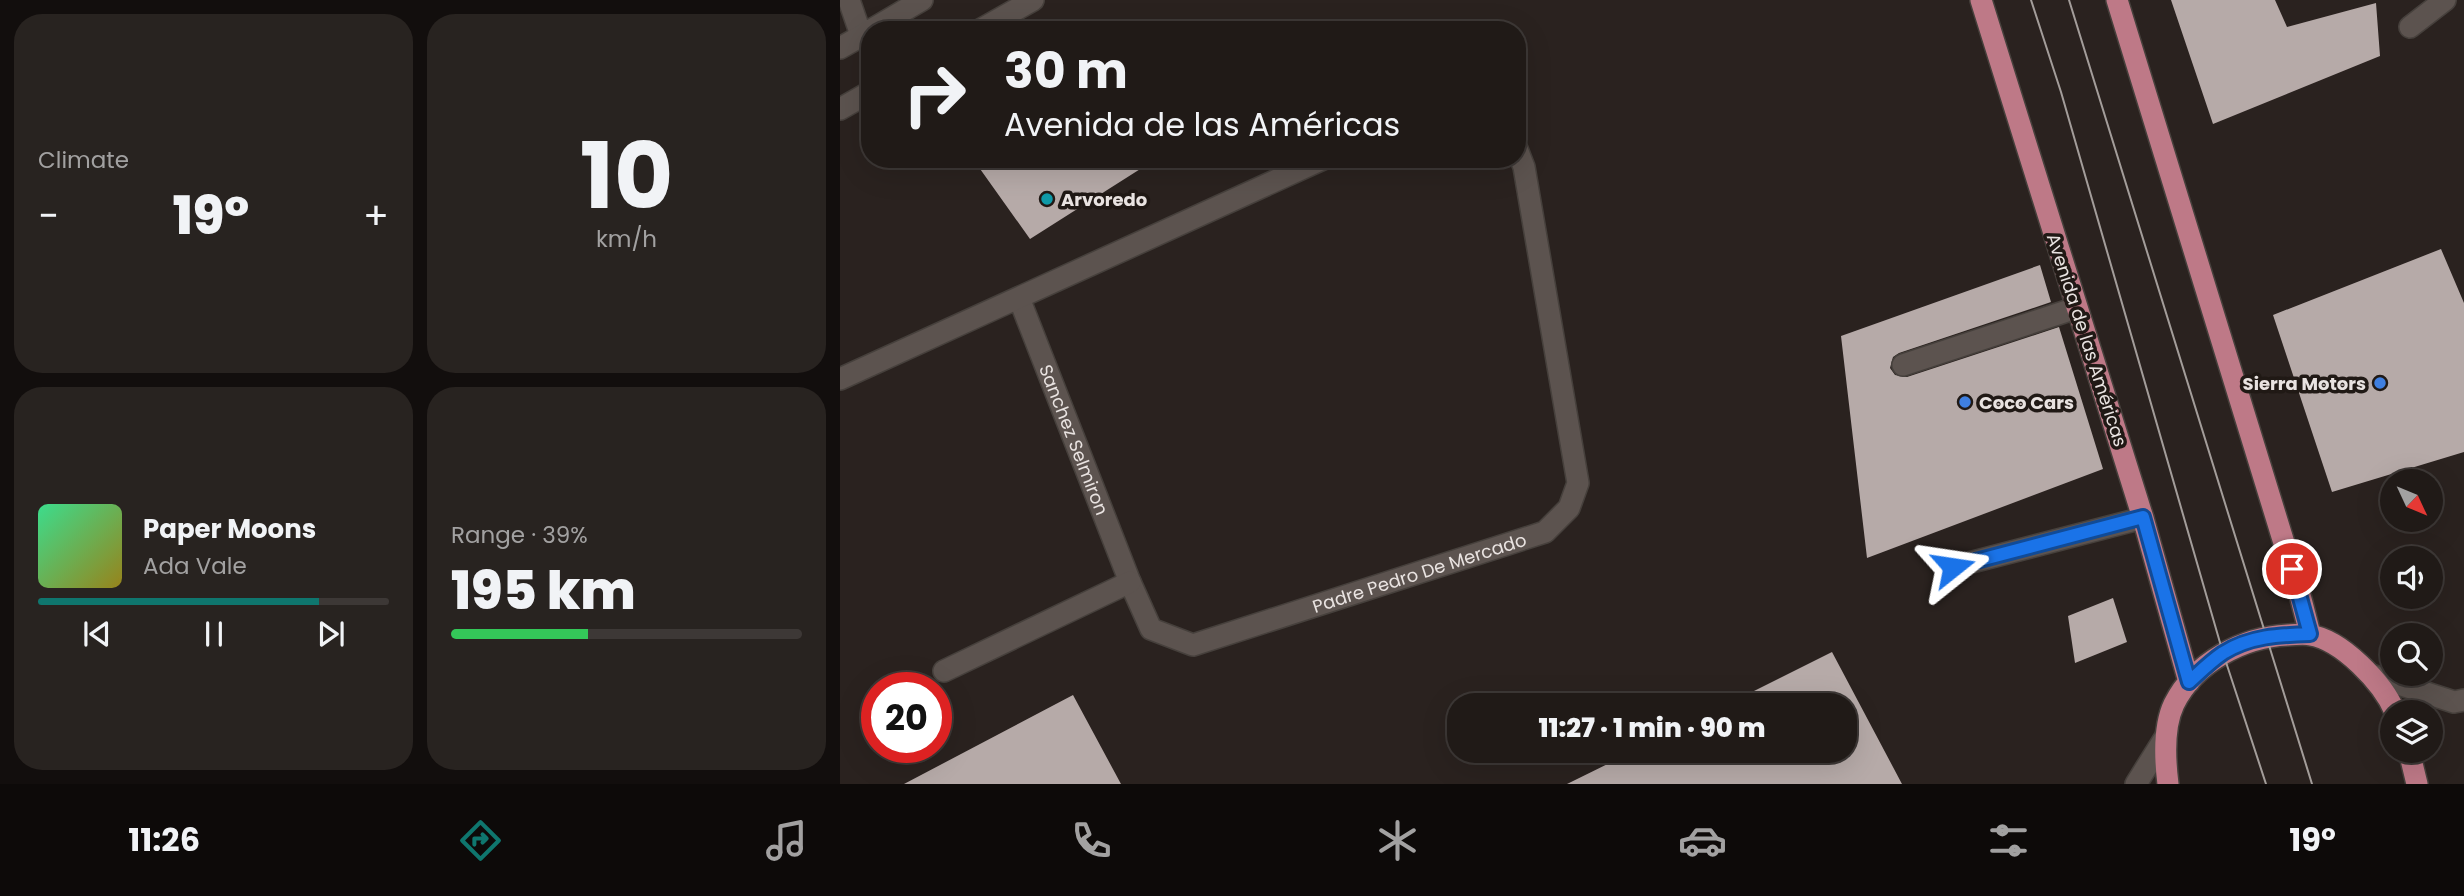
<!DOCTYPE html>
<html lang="en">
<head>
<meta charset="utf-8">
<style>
	body { margin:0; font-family:Poppins,sans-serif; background:#282320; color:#f1f3f6; height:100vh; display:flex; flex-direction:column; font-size:26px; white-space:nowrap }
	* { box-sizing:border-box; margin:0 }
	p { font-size:23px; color:#a2a1a1 }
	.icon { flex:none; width:38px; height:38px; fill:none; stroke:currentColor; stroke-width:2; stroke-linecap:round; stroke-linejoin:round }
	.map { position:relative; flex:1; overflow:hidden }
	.side { display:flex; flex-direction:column; gap:14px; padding:14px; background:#120e0d; width:840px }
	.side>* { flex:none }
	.banner { position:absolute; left:21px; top:21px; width:665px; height:147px; border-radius:28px; box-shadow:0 7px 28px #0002,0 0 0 2px #3d3836; background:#201a17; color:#f1f3f6; overflow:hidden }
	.needle { width:46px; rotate:134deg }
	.controls { position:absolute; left:1540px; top:469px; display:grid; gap:14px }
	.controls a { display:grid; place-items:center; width:63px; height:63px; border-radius:50%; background:#201a17; box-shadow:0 7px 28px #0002,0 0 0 2px #3d3836; font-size:35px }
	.speed { position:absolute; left:21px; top:672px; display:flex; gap:14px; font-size:35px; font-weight:700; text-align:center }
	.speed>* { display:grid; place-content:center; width:91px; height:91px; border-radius:50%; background:#201a17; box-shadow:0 7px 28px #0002,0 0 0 2px #3d3836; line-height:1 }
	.speed .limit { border:10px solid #d22; background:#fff; color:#111 }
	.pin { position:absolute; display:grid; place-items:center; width:60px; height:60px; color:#fff; margin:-30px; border:4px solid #fff; border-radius:50%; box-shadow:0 2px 7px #0007 }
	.me { position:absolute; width:77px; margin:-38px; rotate:75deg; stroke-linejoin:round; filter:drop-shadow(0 0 5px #0008) }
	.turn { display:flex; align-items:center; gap:24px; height:147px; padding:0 28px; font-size:32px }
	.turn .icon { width:91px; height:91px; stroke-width:2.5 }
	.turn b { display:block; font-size:49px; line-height:60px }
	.big { font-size:52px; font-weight:800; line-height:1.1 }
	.side .tile { flex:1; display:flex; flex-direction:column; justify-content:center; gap:10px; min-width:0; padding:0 24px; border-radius:28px; background:#282320 }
	.side .dial { align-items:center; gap:0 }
	.dial b { font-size:91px; line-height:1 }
	.song { display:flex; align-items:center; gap:21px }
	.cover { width:84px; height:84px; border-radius:10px; background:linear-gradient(135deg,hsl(150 70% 55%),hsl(50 70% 35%)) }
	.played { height:7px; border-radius:4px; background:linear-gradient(90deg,#0f766e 80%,#3d3836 80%) }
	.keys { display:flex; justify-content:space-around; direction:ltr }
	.heat { display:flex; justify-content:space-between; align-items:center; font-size:38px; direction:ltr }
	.charge { height:10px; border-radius:5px; background:linear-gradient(90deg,#34c759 39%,#3d3836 0) }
	.side .tiles { flex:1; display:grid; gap:14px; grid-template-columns:repeat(2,1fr) }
	.trip { position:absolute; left:607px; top:693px; width:410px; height:70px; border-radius:28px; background:#201a17; box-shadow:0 7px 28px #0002,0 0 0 2px #3d3836; font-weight:800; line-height:70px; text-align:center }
	.dock { display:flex; height:112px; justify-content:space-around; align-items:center; background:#0d0a09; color:#a2a1a1 }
	.dock .icon { width:49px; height:49px }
	.dock .active { color:#0f766e }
	.dock b { font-size:32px; color:#f1f3f6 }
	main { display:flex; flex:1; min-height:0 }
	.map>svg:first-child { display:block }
	.building { fill:#b6aaa8 }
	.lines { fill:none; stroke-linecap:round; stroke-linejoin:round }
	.lane-casing { stroke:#46403c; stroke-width:24 }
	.street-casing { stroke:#46403c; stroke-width:24 }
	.secondary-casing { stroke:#46403c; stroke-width:24 }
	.primary-casing { stroke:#46403c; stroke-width:24 }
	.lane { stroke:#5c534f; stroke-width:21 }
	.street { stroke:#5c534f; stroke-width:21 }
	.secondary { stroke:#5c534f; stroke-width:21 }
	.primary { stroke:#be7987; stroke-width:21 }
	.tram { stroke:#a39d9a; stroke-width:2 }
	.route-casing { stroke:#114b97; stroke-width:18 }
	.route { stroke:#1a73e8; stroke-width:12 }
	.culture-dot { fill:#0f9aa8; stroke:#201915; stroke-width:2.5 }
	.shop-dot { fill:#3f7fe0; stroke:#201915; stroke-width:2.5 }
	.labels { text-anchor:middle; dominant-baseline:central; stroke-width:7; stroke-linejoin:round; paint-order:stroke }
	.poi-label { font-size:18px; font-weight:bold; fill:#e9e3e1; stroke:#201915; text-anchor:start }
	.street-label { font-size:18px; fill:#e9e3e1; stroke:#201915 }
</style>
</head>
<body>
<main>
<section class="side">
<div class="tiles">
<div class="tile"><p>Climate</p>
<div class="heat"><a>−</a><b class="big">19°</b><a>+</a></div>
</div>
<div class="tile dial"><b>10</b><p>km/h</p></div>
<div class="tile">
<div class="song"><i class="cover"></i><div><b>Paper Moons</b><p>Ada Vale</p></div></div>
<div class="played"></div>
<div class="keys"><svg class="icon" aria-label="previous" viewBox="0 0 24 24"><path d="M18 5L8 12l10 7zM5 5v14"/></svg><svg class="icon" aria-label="pause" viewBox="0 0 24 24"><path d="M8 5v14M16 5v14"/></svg><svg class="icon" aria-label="next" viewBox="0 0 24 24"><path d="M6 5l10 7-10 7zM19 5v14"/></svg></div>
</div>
<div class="tile"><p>Range · 39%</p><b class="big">195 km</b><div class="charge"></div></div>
</div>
</section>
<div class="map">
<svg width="1624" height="784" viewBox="0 0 1624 784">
	<rect width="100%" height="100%" fill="#2a221f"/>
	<path class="building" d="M 1331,0 L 1435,0 L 1447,27 L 1536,3 L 1540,56 L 1373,124 Z
		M 133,159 L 316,159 L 190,239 Z
		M 1601,249 L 1624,303 L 1624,452 L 1492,492 L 1433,315 Z
		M 1200,265 L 1211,302 L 1059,353 L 1053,357 L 1050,368 L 1055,375 L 1067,377 L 1219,327 L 1263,469 L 1027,558 L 1001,336 Z
		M 1273,598 L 1287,642 L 1235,663 L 1228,616 Z
		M 992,652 L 1062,784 L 727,784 L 794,751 L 1004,751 L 1004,705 L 886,705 Z
		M 233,695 L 281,784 L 64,784 Z"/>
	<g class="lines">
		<g class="lane-casing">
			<path id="lane" d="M 1063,365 L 1236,308
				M 1113,567 L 1303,518"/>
		</g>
		<g class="street-casing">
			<g id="street">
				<path d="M 9,0 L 21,35"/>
				<path d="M 1570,27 L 1605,0"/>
				<path id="s1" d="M 179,298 L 290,582 L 311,629 L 353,645 L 705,532 L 729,508 L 738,483 L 684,167 L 677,149"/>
				<path d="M 0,379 L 483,159"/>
				<path d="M 104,671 L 290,582"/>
			</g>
		</g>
		<g class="secondary-casing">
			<path id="secondary" d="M 31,30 L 82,0
				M 140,30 L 193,0
				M 0,48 L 30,31
				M 0,109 L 30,92
				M 1531,675 L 1614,702 L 1624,700
				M 1296,784 L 1326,736"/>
		</g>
		<g class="primary-casing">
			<path id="primary" d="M 1141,0 L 1303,518 L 1349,682
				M 1277,0 L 1460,595 L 1470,634
				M 1569,751 L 1577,784
				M 1328,784 C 1325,760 1323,727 1334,704 C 1355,662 1403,637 1448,635 C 1455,635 1463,633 1470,635 C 1502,640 1543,683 1555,712"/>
		</g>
		<use href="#lane" class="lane"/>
		<use href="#street" class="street"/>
		<use href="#secondary" class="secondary"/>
		<use href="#primary" class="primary"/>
		<path class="tram" d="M 1191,0 L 1221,92 L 1383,653 L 1426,784
			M 1229,0 L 1472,784"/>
	</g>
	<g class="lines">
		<g class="route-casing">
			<path id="route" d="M 1113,567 L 1303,517 L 1349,682 C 1360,672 1371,661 1383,653 C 1410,636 1439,635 1470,634 L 1452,569"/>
		</g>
		<use href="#route" class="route"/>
	</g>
	<circle class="culture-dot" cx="207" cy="199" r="7"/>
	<g class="shop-dot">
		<circle cx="1540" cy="383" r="7"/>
		<circle cx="1125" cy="402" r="7"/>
	</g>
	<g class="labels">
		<g class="poi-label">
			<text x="221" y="199">Arvoredo</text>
			<text x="1526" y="383" text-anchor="end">Sierra Motors</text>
			<text x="1139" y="402">Coco Cars</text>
		</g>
		<g class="street-label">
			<text transform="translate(1247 340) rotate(72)">Avenida de las Américas</text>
			<text stroke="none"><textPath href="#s1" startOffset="152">Sanchez Selmiron</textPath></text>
			<text stroke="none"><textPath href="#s1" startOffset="639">Padre Pedro De Mercado</textPath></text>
		</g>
	</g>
</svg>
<div class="controls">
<a><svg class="needle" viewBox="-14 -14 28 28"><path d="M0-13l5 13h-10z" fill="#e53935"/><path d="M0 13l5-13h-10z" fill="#a2a1a1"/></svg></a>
<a><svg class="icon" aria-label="sound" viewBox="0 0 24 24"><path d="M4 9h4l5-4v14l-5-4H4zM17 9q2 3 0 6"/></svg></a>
<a><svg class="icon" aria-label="search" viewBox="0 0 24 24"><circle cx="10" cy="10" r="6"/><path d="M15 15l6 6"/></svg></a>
<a><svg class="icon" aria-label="layers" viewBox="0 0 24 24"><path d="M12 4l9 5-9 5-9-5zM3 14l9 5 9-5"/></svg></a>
</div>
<div class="speed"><div class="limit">20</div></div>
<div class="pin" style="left:1452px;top:569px;background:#d93025"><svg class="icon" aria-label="arrive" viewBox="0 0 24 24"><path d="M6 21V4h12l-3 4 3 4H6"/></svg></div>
<svg class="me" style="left:1113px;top:567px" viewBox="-20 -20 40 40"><path d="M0-17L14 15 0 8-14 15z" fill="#1a73e8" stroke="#fff" stroke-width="4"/></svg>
<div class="trip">11:27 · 1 min · 90 m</div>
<div class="banner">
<div class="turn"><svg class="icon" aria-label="right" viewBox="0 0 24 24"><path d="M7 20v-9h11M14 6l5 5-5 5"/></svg><div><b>30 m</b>Avenida de las Américas</div></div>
</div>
</div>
</main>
<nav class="dock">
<b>11:26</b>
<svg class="icon active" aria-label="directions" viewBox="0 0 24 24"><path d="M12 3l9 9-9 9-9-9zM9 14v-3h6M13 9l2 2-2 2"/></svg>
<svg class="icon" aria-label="music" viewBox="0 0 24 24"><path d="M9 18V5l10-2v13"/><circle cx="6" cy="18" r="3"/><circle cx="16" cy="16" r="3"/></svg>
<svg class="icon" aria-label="phone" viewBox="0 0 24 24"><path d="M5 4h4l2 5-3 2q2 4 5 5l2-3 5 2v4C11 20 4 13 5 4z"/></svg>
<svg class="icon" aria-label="climate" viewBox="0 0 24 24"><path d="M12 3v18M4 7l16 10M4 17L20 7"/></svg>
<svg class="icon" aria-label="car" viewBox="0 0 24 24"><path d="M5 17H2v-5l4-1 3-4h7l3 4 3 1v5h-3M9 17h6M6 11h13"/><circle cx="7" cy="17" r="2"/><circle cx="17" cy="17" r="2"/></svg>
<svg class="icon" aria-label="filters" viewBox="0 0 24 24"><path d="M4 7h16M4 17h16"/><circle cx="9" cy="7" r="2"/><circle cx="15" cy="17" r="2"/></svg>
<b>19°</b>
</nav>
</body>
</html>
